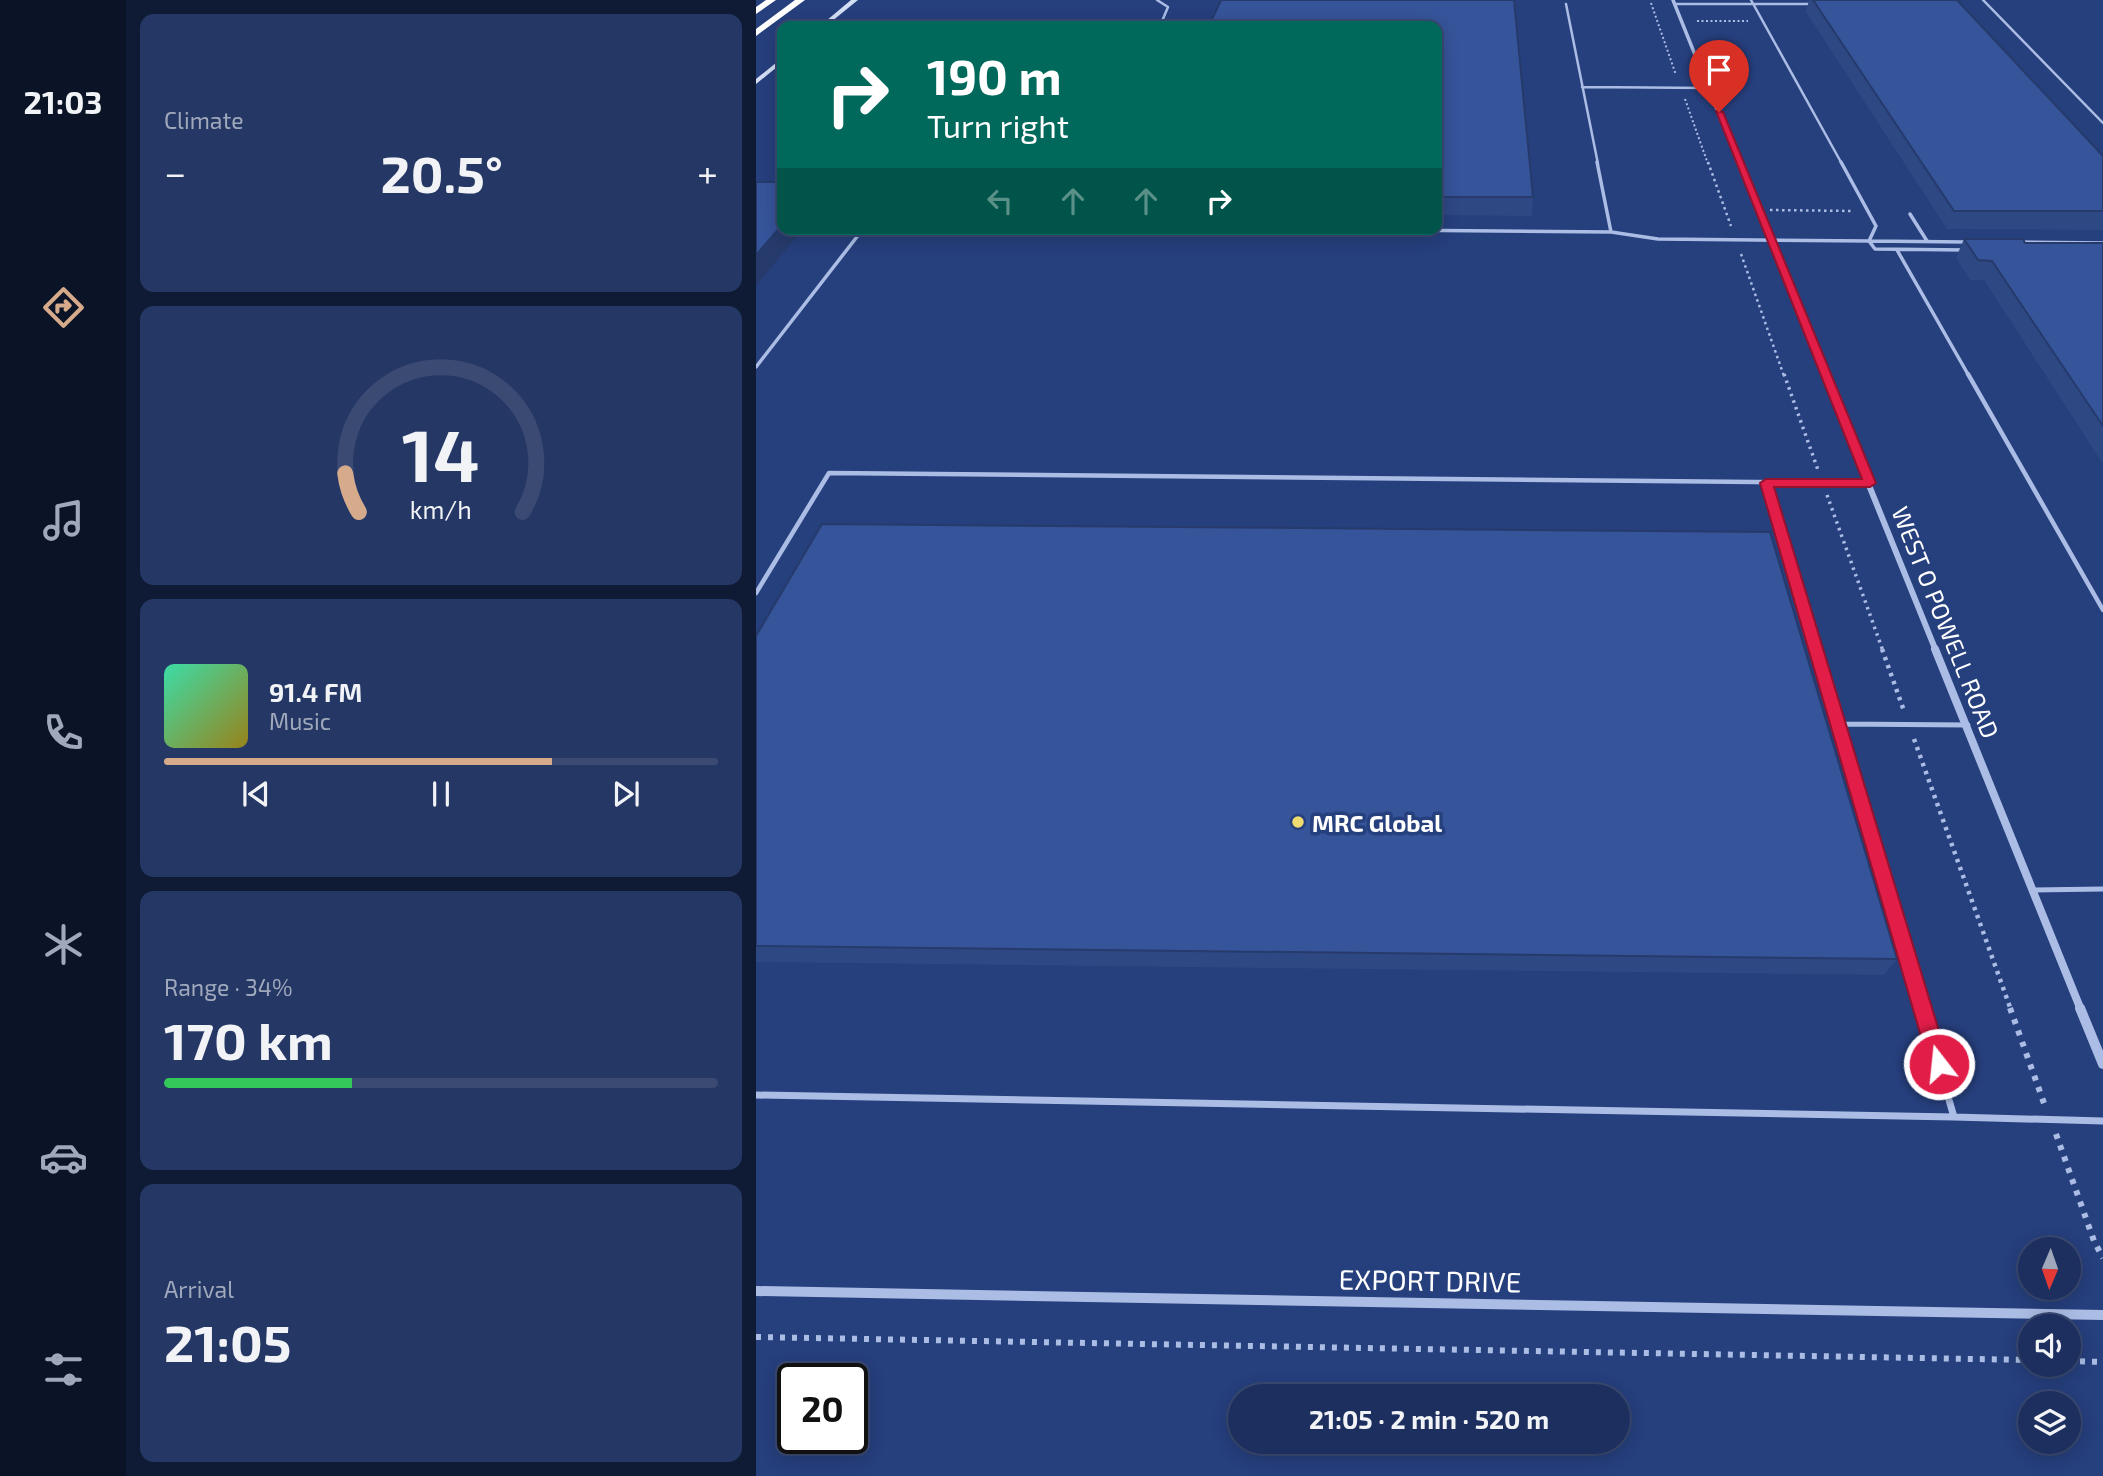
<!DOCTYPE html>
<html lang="en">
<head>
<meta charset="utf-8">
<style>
	body { margin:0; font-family:"Exo 2",sans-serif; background:#253764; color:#f1f3f6; height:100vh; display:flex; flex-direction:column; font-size:26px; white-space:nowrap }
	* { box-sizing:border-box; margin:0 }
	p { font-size:23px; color:#a0a9bc }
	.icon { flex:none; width:38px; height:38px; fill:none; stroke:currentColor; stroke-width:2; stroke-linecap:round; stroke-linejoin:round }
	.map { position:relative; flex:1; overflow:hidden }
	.details { display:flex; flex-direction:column; gap:14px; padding:14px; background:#0f1a34; width:630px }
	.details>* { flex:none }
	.guide { position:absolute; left:21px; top:21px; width:665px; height:214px; border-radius:14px; box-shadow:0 4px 18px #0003,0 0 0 2px #3a4a73; background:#00695c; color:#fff; overflow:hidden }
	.needle { width:46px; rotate:182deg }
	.fabs { position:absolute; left:1262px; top:1237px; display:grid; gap:14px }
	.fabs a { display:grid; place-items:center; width:63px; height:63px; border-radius:50%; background:#1c2f5e; box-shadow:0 4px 18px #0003,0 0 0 2px #3a4a73; font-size:35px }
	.speed { position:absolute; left:21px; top:1363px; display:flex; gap:14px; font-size:35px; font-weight:700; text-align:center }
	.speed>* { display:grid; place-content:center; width:91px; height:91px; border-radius:50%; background:#1c2f5e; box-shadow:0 4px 18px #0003,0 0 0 2px #3a4a73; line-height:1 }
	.speed .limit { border:4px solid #111; border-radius:10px; background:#fff; color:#111 }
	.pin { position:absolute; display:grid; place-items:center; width:60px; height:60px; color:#fff; margin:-72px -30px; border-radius:50% 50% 50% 0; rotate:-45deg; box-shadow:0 0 7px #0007 }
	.pin .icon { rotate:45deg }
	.me { position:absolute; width:77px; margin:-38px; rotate:344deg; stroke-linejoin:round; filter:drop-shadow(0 0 5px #0008) }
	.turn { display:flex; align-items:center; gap:24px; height:147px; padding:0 35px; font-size:32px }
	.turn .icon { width:91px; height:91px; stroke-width:2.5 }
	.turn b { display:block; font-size:49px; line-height:60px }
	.lanes { display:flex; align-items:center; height:66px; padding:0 35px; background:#0003; justify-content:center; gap:35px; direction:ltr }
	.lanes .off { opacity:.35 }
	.big { font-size:52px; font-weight:700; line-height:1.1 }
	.details .widget { flex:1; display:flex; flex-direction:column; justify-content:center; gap:10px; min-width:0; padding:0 24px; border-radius:14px; background:#253764 }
	.details .dial { align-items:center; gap:0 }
	.dial svg { height:182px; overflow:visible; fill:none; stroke:#3a4a73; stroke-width:7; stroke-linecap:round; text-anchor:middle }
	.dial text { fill:#f1f3f6; stroke:none }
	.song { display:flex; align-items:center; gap:21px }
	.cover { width:84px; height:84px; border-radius:10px; background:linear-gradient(135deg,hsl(160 70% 55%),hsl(50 70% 35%)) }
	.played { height:7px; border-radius:4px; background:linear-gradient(90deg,#d6ab8b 70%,#3a4a73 70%) }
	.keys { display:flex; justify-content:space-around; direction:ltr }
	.heat { display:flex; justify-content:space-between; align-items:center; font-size:38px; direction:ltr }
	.charge { height:10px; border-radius:5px; background:linear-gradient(90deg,#34c759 34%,#3a4a73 0) }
	.trip { position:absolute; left:472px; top:1384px; width:402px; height:70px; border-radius:35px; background:#1c2f5e; box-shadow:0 4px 18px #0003,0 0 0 2px #3a4a73; font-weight:700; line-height:70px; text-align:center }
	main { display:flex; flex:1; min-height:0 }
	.tab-bar { display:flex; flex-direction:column; width:126px; justify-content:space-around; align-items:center; background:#0b1326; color:#a0a9bc }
	.tab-bar .icon { width:49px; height:49px }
	.tab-bar .selected { color:#d6ab8b }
	.tab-bar b { font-size:32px; color:#f1f3f6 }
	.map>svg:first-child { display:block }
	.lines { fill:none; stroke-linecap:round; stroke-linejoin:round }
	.path-far4 { stroke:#abbde5; stroke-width:2; stroke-dasharray:2 2.5; stroke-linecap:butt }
	.path-far3 { stroke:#abbde5; stroke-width:2.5; stroke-dasharray:2.5 3.5; stroke-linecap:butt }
	.path-far2 { stroke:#abbde5; stroke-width:3.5; stroke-dasharray:2.5 4.5; stroke-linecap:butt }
	.path-far1 { stroke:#abbde5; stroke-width:4.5; stroke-dasharray:3.5 5; stroke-linecap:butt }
	.path { stroke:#abbde5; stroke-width:6; stroke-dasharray:5 7; stroke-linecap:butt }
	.service-far4 { stroke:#abbde5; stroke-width:2.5 }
	.service-far3 { stroke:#abbde5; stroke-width:3.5 }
	.service-far2 { stroke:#abbde5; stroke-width:4.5 }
	.service-far1 { stroke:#abbde5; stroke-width:5 }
	.service { stroke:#abbde5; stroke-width:7 }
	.minor-far4 { stroke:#abbde5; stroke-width:3.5 }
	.minor-far3 { stroke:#abbde5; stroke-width:4.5 }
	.minor-far2 { stroke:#abbde5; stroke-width:6 }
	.minor-far1 { stroke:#abbde5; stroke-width:8 }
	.minor { stroke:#abbde5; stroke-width:10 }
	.secondary { fill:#d4def5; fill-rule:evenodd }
	.motorway { fill:#fff; fill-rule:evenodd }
	.wall { fill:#2e4884 }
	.shaded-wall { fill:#263b6c }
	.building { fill:#36549a; stroke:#263b6c; stroke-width:2 }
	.route { fill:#e11d48; stroke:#92132f; stroke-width:2 }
	.poi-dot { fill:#eedc70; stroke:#263f7d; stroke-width:2.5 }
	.labels { text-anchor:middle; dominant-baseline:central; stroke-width:7; stroke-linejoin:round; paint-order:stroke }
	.street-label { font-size:24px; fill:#fff; stroke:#263f7d }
	.poi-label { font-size:24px; font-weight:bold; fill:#fff; stroke:#263f7d; text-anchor:start }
	.near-street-label { font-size:28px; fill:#fff; stroke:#263f7d }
</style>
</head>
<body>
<main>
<nav class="tab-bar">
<b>21:03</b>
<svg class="icon selected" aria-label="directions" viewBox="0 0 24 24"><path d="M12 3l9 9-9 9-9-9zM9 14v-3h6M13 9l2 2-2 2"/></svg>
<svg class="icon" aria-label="music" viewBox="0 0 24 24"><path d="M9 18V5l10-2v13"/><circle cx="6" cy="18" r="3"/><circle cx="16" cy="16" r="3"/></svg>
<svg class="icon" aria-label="phone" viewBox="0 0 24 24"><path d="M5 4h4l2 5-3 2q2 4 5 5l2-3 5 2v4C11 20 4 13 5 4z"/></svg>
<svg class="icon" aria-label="climate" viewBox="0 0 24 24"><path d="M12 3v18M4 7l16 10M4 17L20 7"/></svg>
<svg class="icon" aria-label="car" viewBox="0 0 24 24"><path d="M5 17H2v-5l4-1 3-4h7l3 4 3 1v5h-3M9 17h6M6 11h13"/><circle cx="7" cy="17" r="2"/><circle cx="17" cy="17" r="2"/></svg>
<svg class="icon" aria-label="filters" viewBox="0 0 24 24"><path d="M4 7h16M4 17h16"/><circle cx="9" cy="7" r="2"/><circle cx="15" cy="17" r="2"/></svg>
</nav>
<section class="details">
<div class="widget"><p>Climate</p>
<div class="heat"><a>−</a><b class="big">20.5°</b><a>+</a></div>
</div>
<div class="widget dial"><svg viewBox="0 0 100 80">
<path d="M14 69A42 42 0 1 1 86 69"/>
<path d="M14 69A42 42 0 0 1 8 52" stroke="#d6ab8b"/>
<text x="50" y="56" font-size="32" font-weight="700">14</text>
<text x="50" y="72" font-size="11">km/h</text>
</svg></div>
<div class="widget">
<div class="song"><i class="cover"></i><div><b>91.4 FM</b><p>Music</p></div></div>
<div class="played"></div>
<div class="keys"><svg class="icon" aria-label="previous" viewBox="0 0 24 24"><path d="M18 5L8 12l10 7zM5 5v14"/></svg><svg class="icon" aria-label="pause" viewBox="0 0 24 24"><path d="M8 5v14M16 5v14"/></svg><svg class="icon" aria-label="next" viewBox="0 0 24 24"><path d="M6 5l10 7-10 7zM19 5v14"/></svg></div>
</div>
<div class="widget"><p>Range · 34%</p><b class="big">170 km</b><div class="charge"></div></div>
<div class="widget"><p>Arrival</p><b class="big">21:05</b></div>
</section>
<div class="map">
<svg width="1347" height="1476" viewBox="0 0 1347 1476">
	<rect width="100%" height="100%" fill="#263f7d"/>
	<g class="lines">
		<path class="path-far4" d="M 895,3 L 920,75
			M 941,21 L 992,21
			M 929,99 L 952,164"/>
		<path class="path-far3" d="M 952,162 L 975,226
			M 1014,210 L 1097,211
			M 985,254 L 1028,376"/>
		<path class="path-far2" d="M 1028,374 L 1062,470
			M 1071,495 L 1127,651"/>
		<path class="path-far1" d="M 1126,649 L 1148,711
			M 1158,739 L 1255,1010"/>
		<path class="path" d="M 1254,1008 L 1289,1106
			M 1300,1134 L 1338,1241 L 1347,1258
			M 0,1337 L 1274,1360
			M 1312,1361 L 1347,1362"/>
		<path class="service-far4" d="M 401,0 L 412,7 L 404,26
			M 995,0 L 1086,164
			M 1227,0 L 1347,123
			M 810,4 L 842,164
			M 919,4 L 1056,4
			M 826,87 L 953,88"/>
		<path class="service-far3" d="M 1154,214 L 1171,241
			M 515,229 L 855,232 L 841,162
			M 855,232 L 902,239 L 1113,241 L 1120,226 L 1085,162
			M 1113,241 L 1119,249 L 1210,250
			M 1113,241 L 1211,242
			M 1263,242 L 1347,243
			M 1141,250 L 1213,376
			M 0,367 L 107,229"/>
		<path class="service-far2" d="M 1212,374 L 1347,610
			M 1010,483 L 1062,651
			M 0,593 L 73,473 L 1114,483"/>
		<path class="service-far1" d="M 1061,649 L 1084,724
			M 1277,890 L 1347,889
			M 1167,1010 L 1084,724 L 1212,725"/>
		<path class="service" d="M 0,1095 L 1198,1117 L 1166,1008
			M 1198,1117 L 1347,1121"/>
		<path class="minor-far4" d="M 917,0 L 983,164"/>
		<path class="minor-far3" d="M 982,162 L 1069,376"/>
		<path class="minor-far2" d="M 1068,374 L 1180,651"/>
		<path class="minor-far1" d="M 1179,649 L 1325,1010"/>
		<path class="minor" d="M 1324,1008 L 1347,1064
			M 0,1291 L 1347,1315"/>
		<path class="secondary" d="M 95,0 L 102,0 L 70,26 L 64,26 Z
			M 26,58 L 26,63 L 0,84 L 0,79 Z"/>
		<path class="motorway" d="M 10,0 L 20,0 L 0,14 L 0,7 Z
			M 39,0 L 49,0 L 0,36 L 0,29 Z"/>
	</g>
	<path class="wall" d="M 1053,0 L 1201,0 L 1347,156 L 1347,230 L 1191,229 L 1050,12 Z
		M 681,26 L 777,197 L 776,216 L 681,215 Z
		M 1208,239 L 1269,243 L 1347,243 L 1347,464 L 1228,280 L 1214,280 L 1200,258 Z
		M 0,636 L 1141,959 L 1128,975 L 0,962 Z"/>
	<path class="shaded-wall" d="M 26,225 L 26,229 L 47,229 L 0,286 L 0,255 Z"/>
	<path class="building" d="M 465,0 L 758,0 L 777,197 L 681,197 L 681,26 L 453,26 Z
		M 1057,0 L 1201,0 L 1347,156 L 1347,211 L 1198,211 Z
		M 0,182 L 26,182 L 26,225 L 0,255 Z
		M 1208,239 L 1267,239 L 1269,243 L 1347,243 L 1347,426 L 1236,261 L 1222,260 Z
		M 66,524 L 1014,532 L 1141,959 L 0,946 L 0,636 Z"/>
	<path class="route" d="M 960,111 L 967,112 L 1120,483 L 1114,487 L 1018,487 L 1193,1064 L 1190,1071 L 1183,1074 L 1176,1071 L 1173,1064 L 1004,483 L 1010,479 L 1106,479 Z"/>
	<circle class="poi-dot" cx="542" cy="822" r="7"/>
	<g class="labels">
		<g class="street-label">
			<text transform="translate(1190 622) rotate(68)">WEST O POWELL ROAD</text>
		</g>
		<g class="poi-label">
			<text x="556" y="822">MRC Global</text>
		</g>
		<g class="near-street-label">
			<text transform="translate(674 1280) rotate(1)">EXPORT DRIVE</text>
		</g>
	</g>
</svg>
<div class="fabs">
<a><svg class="needle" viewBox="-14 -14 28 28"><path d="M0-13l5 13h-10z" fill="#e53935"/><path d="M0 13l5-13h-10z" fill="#a0a9bc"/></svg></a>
<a><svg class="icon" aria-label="sound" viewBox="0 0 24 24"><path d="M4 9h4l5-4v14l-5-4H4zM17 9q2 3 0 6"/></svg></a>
<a><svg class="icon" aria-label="layers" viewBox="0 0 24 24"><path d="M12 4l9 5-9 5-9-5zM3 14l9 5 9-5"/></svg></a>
</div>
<div class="speed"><div class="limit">20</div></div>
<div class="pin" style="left:963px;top:112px;background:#d93025"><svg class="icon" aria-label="arrive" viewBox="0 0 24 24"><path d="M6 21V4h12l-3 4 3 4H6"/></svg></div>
<svg class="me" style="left:1183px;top:1064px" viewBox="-20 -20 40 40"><circle r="17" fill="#e11d48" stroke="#fff" stroke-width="3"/><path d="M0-11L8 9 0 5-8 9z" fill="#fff"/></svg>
<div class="trip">21:05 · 2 min · 520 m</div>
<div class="guide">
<div class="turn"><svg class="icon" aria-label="right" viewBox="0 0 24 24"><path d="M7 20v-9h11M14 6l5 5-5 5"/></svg><div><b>190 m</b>Turn right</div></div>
<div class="lanes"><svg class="icon off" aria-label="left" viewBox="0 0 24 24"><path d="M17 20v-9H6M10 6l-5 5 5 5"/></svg><svg class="icon off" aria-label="ahead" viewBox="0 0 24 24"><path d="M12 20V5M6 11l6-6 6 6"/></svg><svg class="icon off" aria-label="ahead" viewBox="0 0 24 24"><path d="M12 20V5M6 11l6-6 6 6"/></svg><svg class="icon" aria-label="right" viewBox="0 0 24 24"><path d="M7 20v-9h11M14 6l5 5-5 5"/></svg></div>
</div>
</div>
</main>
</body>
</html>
